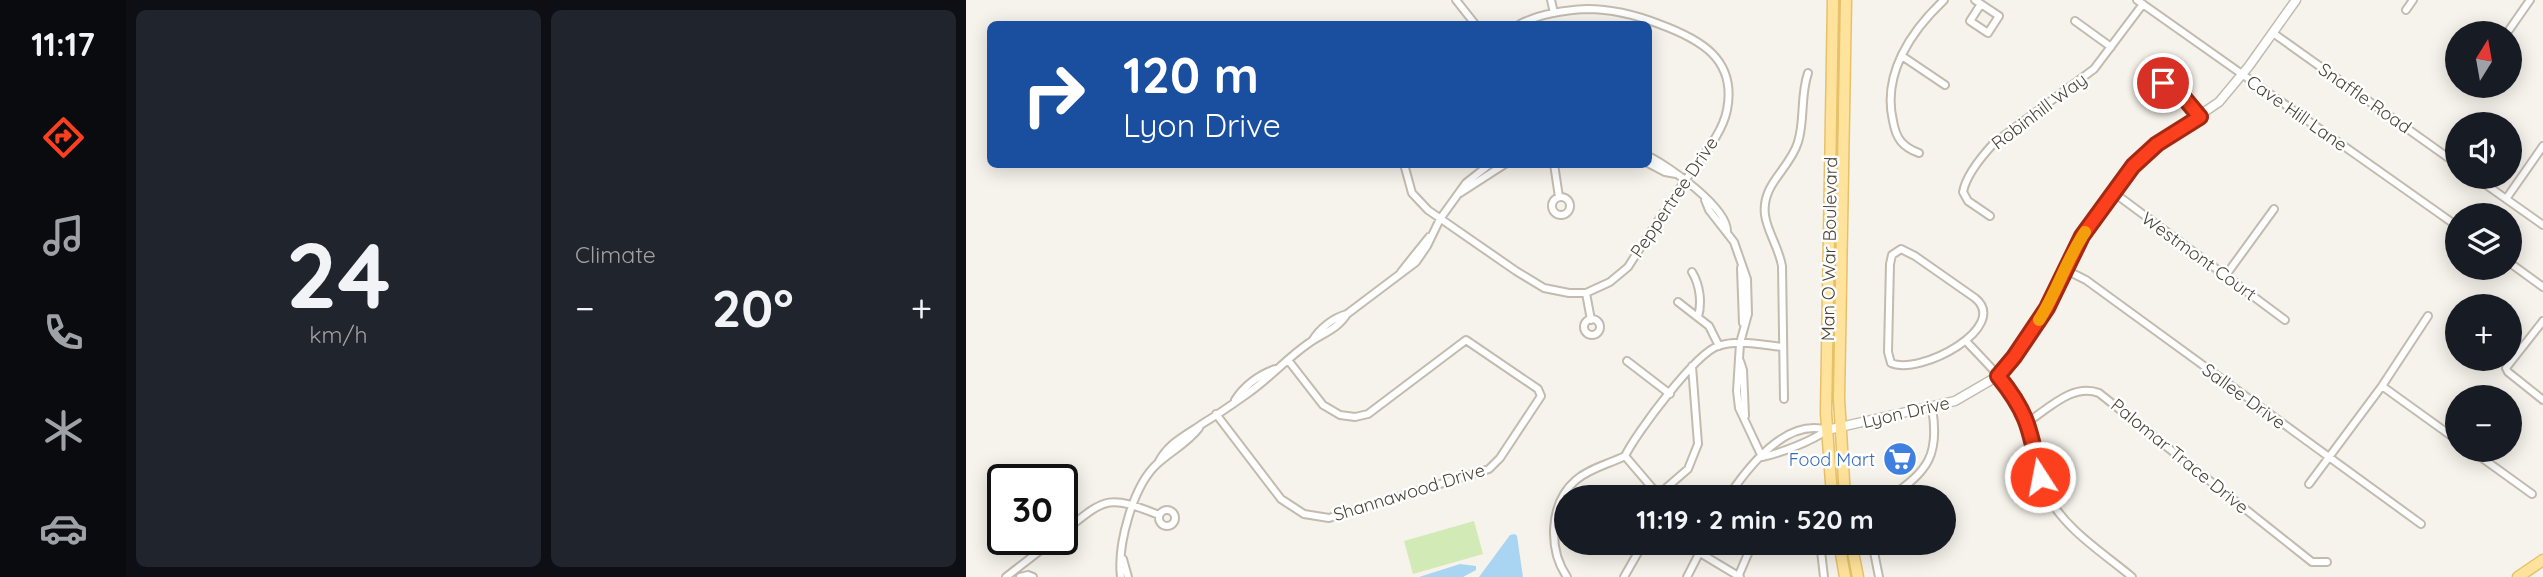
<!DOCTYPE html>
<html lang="en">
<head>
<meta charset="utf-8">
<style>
	body { margin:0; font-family:Quicksand,sans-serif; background:#20242c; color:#f1f3f6; height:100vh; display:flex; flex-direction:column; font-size:26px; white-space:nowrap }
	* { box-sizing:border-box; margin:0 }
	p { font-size:23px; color:#9ea1a6 }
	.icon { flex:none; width:38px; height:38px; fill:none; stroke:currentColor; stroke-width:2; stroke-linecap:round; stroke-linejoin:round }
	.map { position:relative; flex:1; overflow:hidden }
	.sheet { display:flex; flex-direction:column; gap:10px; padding:10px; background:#0d0f14; width:840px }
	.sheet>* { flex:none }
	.banner { position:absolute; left:21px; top:21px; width:665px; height:147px; border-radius:10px; box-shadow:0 4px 18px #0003; background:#1a4fa0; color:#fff; overflow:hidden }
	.needle { width:46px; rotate:11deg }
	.buttons { position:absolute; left:1479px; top:21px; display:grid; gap:14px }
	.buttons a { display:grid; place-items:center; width:77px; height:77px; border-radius:50%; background:#171b24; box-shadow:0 4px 18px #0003; font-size:35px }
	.speed { position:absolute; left:21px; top:464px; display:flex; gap:14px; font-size:35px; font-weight:700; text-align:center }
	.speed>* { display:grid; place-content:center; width:91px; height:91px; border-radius:50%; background:#171b24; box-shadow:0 4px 18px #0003; line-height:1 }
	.speed .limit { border:4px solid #111; border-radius:10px; background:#fff; color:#111 }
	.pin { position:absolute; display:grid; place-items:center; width:60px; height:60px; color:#fff; margin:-30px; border:4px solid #fff; border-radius:50%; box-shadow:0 2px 7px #0007 }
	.me { position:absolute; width:77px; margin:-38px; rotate:349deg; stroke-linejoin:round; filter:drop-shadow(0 0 5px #0008) }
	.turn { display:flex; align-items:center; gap:24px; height:147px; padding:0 21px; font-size:32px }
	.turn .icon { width:91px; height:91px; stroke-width:2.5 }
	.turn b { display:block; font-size:49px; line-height:60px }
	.big { font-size:52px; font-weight:700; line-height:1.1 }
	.sheet .widget { flex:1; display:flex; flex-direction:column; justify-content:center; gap:10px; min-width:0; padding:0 24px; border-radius:10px; background:#20242c }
	.sheet .dial { align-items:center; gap:0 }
	.dial b { font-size:91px; line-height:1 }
	.heat { display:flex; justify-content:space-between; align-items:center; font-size:38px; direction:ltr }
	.sheet .tiles { flex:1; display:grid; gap:10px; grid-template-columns:repeat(2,1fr) }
	.trip { position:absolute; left:588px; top:485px; width:402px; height:70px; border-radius:35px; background:#171b24; box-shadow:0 4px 18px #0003; font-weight:700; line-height:70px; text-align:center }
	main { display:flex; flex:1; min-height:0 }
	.menu { display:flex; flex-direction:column; width:126px; justify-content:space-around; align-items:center; background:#090b0e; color:#9ea1a6 }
	.menu .icon { width:49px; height:49px }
	.menu .selected { color:#fc3f1d }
	.menu b { font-size:32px; color:#f1f3f6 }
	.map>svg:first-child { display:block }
	.green { fill:#d2eab5 }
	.water { fill:#a9d4f2 }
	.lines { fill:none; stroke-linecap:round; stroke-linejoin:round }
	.minor-casing { stroke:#c2bbae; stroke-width:10 }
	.tertiary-casing { stroke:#c2bbae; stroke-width:11 }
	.primary-casing { stroke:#e6c16a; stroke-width:13 }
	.minor { stroke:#fff; stroke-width:6 }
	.tertiary { stroke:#fff; stroke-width:8 }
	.primary { stroke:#ffe39c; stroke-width:10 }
	.route-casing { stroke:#a42913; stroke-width:18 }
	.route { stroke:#fc3f1d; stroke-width:12 }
	.slow { stroke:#f59e0b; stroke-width:12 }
	.labels { text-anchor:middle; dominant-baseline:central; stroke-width:5; stroke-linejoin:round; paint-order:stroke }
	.street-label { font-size:18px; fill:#4b4439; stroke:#fff }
	.shop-label { font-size:18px; fill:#366cbe; stroke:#fff; text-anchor:end }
</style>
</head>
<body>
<main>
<nav class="menu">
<b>11:17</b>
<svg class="icon selected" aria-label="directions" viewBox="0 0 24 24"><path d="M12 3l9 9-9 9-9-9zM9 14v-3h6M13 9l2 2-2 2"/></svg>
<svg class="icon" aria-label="music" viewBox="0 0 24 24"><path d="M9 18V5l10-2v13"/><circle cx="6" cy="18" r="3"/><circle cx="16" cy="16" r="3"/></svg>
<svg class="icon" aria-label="phone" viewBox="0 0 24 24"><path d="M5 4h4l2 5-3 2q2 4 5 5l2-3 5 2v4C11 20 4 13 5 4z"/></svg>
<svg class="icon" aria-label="climate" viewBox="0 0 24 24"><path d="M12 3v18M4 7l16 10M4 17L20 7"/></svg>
<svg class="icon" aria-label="car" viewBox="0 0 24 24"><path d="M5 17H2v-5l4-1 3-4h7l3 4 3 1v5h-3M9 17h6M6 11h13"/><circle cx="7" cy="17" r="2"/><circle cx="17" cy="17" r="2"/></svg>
</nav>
<section class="sheet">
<div class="tiles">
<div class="widget dial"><b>24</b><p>km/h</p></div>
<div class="widget"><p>Climate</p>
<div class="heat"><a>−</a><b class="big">20°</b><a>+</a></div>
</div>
</div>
</section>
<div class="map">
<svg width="1577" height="577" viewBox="0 0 1577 577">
	<rect width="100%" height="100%" fill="#f6f3ec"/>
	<path class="green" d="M 508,521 L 517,554 L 447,574 L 438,541 Z"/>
	<path class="water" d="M 549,534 L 551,536 L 557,577 L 513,577 L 544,535 Z
		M 494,564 L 510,566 L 510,570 L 497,577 L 453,577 Z"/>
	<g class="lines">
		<g class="minor-casing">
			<path id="minor" d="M 490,0 L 509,24
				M 585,0 L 588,13
				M 1009,0 L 1033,16 L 1022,33 L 1004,21 L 1015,4
				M 1171,0 L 1491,226
				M 1440,10 L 1447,0
				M 1109,21 L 1145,47
				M 1307,33 L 1491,164
				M 1541,33 L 1564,0
				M 936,56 L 979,85
				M 1182,73 L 1219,99 L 1234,117
				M 953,153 C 936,147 930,138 927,121 C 916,74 945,31 978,0
				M 682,156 C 703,166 761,207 761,231
				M 682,163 L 699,172 L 710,174
				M 438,164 L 446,193 L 462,210 L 550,271 L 578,288 L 603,293 L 620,293 L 644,282 L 662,267 C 681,237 701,207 721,178 C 735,157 756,135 761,110 C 771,59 734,39 693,24 C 670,15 646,9 621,9 C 598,10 574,14 554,24
				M 588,164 L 593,197
				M 1509,177 L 1577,225
				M 1147,192 L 1319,320
				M 494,193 L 539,164
				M586 206a9 9 0 1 1 18 0a9 9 0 1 1-18 0Z
				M 1540,199 L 1577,146
				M 739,200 L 743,210 L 768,242 L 781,279 L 782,314 L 774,343 L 771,391 L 773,408 L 796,457
				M 1024,216 L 1002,201 L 997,192 C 1000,175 1016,156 1028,143 L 1128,69 L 1177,4
				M 935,249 L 949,256 L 1009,298 C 1045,327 954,376 925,363 L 922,352 L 924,264 L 926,255 Z
				M 1544,263 L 1577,287
				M 775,268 L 777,323
				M 1100,270 L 1120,280 L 1455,524
				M 435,272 L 463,237
				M 726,272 C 734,285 736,303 732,317
				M 1260,275 L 1308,209
				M 620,293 L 625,320
				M 712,302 L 743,326 L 753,346
				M618 327a8 8 0 1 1 16 0a8 8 0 1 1-16 0Z
				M 1577,321 L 1540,368 L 1542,372 L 1577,400
				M 346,341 C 354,328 367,318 381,314
				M 1000,341 C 1022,365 1050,390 1062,422 C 1071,445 1069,472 1081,495 C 1100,530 1136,552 1166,577
				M 661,361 L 704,394
				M 774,361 L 777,370 L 779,416
				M 1416,386 L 1491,440
				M 818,399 L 816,266 C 813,248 801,231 799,215 C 795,184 824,169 832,142 C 839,120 834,96 842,73
				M 269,400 C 278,386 293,375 309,369
				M 250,414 L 315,499 L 338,514 L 363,518 L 523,469 L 534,458 L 575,396 L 572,389 L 500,340 L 402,414 L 389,417 L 374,415 L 357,405 L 322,360
				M 1062,422 C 1083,408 1107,383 1133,393 L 1346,562 L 1361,562
				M 1505,450 L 1566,494
				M 659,456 C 670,433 730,353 752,346 C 772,339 796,345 816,347
				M 659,456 L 694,497
				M 796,457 C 815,453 846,441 861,430
				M 192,463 C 202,443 219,436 236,424 C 251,415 267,404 281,394 C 303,379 321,358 343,343 C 357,333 372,329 381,314 L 450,262 L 461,246 L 474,219 L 500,183 L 524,164
				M 1343,484 L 1416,386 L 1462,316
				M 692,495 L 722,469 L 732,444 L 726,366
				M 762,497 C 782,467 820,418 861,430
				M 818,497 L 832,497
				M 924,497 C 962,471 974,455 966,408
				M193 518a8 8 0 1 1 16 0a8 8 0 1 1-16 0Z
				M 96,533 C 140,498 140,494 193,515
				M 854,542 L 858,577
				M 906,542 L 913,577
				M 734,553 L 774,577
				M 157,559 L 162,577
				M 40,577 L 89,539
				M 54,577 L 62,575 L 67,577
				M 155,577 C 151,545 167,486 191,464 C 205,451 222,443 233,428
				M 601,577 C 582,549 583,503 610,480 C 624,468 643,464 659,456
				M 658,577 L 678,542
				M 721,577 L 739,542
				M 772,577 L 787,542"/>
		</g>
		<g class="tertiary-casing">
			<path id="tertiary" d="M 861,430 L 989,401 L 1032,376 L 1048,357 L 1081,308 L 1116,236 L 1167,166 L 1191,144 L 1253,102 L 1283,66 L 1330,0"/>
		</g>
		<g class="primary-casing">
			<path id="primary" d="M 866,497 L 860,413 L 867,0
				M 879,497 L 873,399 L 880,0
				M 873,542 L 879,577
				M 885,542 L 892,577
				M 1552,577 L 1577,560"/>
		</g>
		<use href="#minor" class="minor"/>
		<use href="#tertiary" class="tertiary"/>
		<use href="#primary" class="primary"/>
	</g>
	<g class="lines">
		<g class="route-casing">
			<path id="route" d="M 1074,477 C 1064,431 1063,414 1032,376 L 1048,357 L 1081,308 L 1116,236 L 1167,166 L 1191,144 L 1234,117 L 1219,99 L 1197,83"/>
		</g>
		<use href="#route" class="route"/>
		<path class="slow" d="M 1073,320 C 1091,292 1100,260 1119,232"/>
	</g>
	<defs>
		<g id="supermarket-disc" transform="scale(1.75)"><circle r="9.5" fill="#3f7fe0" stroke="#fff"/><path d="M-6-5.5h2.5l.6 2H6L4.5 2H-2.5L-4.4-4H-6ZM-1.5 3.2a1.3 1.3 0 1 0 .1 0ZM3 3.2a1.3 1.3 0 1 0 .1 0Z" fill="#fff"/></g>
	</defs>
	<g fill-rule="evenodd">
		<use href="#supermarket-disc" x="934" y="459"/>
	</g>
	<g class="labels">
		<g class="street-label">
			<text transform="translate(1399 98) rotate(35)">Snaffle Road</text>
			<text transform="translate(1073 111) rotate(-37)">Robinhill Way</text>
			<text transform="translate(1331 113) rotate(35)">Cave Hill Lane</text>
			<text transform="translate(708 197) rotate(-56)">Peppertree Drive</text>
			<text transform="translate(863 249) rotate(-89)">Man O War Boulevard</text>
			<text transform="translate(1233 256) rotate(36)">Westmont Court</text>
			<text transform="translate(1278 396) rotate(36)">Sallee Drive</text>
			<text transform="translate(940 412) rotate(-13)">Lyon Drive</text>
			<text transform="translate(1214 456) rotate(39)">Palomar Trace Drive</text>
			<text transform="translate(443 492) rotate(-17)">Shannawood Drive</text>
		</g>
		<g class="shop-label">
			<text x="909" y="459">Food Mart</text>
		</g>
	</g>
</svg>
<div class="buttons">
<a><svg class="needle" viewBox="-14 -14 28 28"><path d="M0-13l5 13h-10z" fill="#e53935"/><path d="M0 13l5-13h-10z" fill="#9ea1a6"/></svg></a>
<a><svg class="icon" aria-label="sound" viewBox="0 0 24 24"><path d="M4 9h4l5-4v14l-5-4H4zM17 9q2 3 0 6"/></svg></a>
<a><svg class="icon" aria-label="layers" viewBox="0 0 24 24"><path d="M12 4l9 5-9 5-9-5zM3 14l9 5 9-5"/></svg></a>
<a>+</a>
<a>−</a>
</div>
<div class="speed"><div class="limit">30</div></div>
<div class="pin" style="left:1197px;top:83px;background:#d93025"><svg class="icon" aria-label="arrive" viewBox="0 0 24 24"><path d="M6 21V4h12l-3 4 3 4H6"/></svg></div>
<svg class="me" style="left:1074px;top:477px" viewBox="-20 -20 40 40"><circle r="17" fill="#fc3f1d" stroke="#fff" stroke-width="3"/><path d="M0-11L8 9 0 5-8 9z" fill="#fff"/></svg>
<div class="trip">11:19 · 2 min · 520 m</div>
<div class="banner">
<div class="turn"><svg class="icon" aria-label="right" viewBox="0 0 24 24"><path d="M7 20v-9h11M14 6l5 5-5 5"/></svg><div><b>120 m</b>Lyon Drive</div></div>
</div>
</div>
</main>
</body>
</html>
